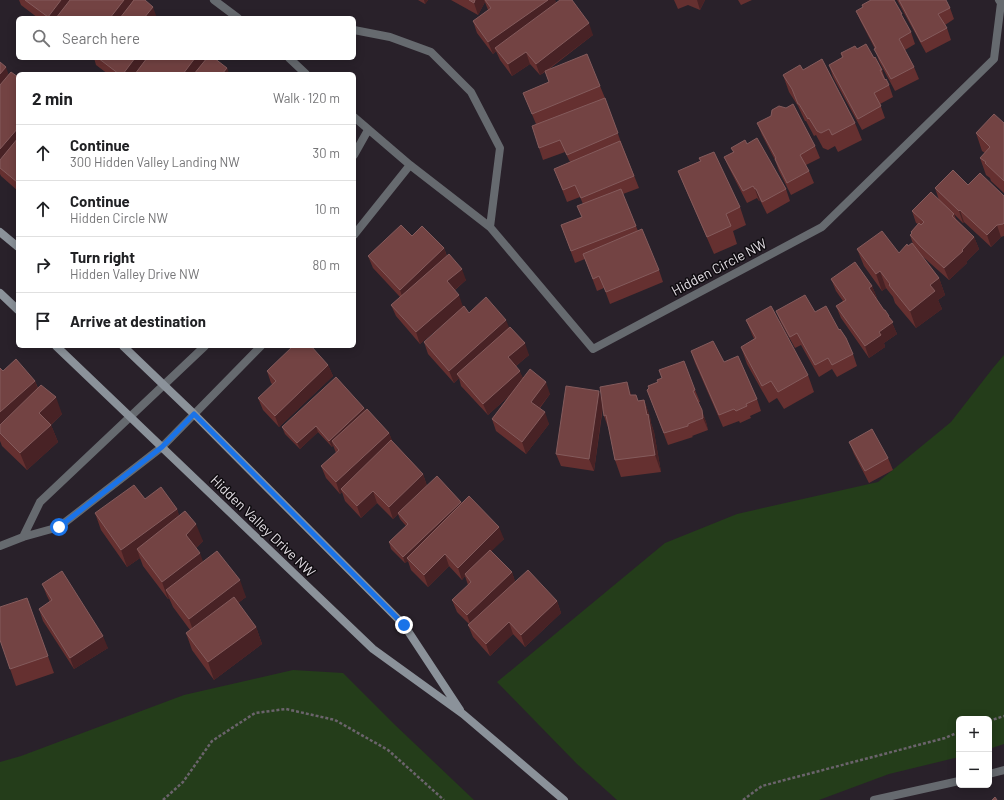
<!DOCTYPE html>
<meta charset="utf-8">
<style>
:root{--surface:#fff;--page:#f6f6f6;--text:#202124;--muted:#757577;--line:#e0e0e0}
body{margin:0;font-family:Barlow,sans-serif;background:var(--page);color:var(--text)}
.controls{position:absolute;right:12px;bottom:12px;display:grid;overflow:hidden;border-radius:6px;box-shadow:0 2px 10px #0003}
.controls button{width:36px;height:36px;display:grid;place-items:center;padding:0;border:0;border-bottom:1px solid var(--line);background:var(--surface);color:var(--text);font:20px sans-serif}
.stop{position:absolute;width:12px;height:12px;margin:-9px;border:3px solid #1a73e8;border-radius:50%;background:#fff}
.stop.end{background:#1a73e8;border-color:#fff;box-shadow:0 1px 4px #0008}
.list{margin:0;padding:0;list-style:none}
h2{display:flex;justify-content:space-between;align-items:center;height:52px;margin:0;padding:0 16px;font-size:17px}
h2 small{font-size:13px;font-weight:400;color:var(--muted)}
.list li{display:grid;grid-template-columns:26px 1fr auto;gap:12px;align-items:center;box-sizing:border-box;height:56px;padding:0 16px;border-top:1px solid var(--line)}
.list b{display:block;font-size:15px;white-space:nowrap}
.list p{margin:0;font-size:13px;white-space:nowrap;color:var(--muted)}
.list em{font-size:13px;font-style:normal;color:var(--muted)}
.icon{flex:none;width:22px;height:22px;fill:none;stroke:currentColor;stroke-width:2;stroke-linecap:round;stroke-linejoin:round}
.map{position:relative;flex:none;width:1004px;height:800px;overflow:hidden}
.search{position:absolute;background:var(--surface);box-shadow:0 2px 10px #0003;left:16px;top:16px;width:340px;height:44px;display:flex;align-items:center;gap:10px;box-sizing:border-box;padding:0 14px;border-radius:6px;color:var(--muted);font-size:15px}
.panel{position:absolute;background:var(--surface);box-shadow:0 2px 10px #0003;left:16px;top:72px;width:340px;height:276px;border-radius:6px}
.map>svg:first-child{display:block}
</style>
<div class="map">
<svg width="1004" height="800" viewBox="0 0 1004 800">
<rect width="100%" height="100%" fill="#29212a"/>
<!-- green -->
<path fill="#243d1a" d="M1004,355V744L989,749V719H959V757L889,774L819,800H617L577,764L497,682L665,543L737,514L878,482L951,422L993,368Z
M293,670L343,673L394,724L474,800H0V762L21,756L184,695Z"/>
<g fill="none" stroke-linecap="round" stroke-linejoin="round">
<!-- path -->
<path stroke="#6b646c" stroke-width="2.5" stroke-dasharray="3 2" stroke-linecap="butt" d="M989,721L1004,716
M163,800L183,782L212,741L255,713L286,709L335,720L388,750L444,800
M743,800L762,786L945,738L959,732"/>
<!-- street -->
<path stroke="#666a6f" stroke-width="8" d="M214,0L238,18
M354,30L390,37L431,52L471,92L500,148L490,227
M289,58L306,74
M354,117L410,165L490,227L593,349L822,227L994,59L1001,3L999,0
M354,155L368,130
M354,235L410,165
M23,537L40,502L205,346
M0,546L23,537L59,527L162,447L261,346
M989,774L1004,770
M874,800L959,781"/>
<!-- secondary -->
<path stroke="#8b929a" stroke-width="8" d="M0,232L18,247
M0,293L18,310
M56,346L373,649L463,714L564,800
M123,346L194,414L404,625L460,710"/>
</g>
<!-- wall -->
<path fill="#653030" d="M19,0H133L157,18H38L21,5Z
M418,0H428L425,4Z
M451,0H555L556,3L593,35L548,70L600,86L605,98L584,106L605,98L622,145L639,188L623,194L638,231L659,270L663,282L610,304L604,288L597,291L585,259L575,263L561,225L582,217L583,204L580,197L567,202L554,169L570,162L565,152L543,160L539,148L536,124L523,93L549,82L545,72L540,75L530,64L512,76L500,60L496,51L493,54L477,33L473,21L488,10L485,2L478,15Z
M674,0H705L700,10L688,5L678,9Z
M738,0H752L741,5Z
M897,0H946L950,8L954,19L945,25L947,28L951,40L926,53Z
M856,11L905,22L911,32L915,44L905,50L914,67L919,79L895,91L879,61L875,49L861,22Z
M857,49L874,58L882,70L885,79L889,85L893,97L880,104L885,118L862,130L833,77L829,65L842,58L841,53Z
M94,58H214L227,68L229,74H108L96,65Z
M0,62L9,75L18,77V191L1,176L0,174Z
M803,70L855,123L862,140L838,152L835,146L828,150L823,148L816,135L814,136L806,121H805L798,106L789,92L783,75Z
M771,116L815,146L820,158L806,165L809,171L814,183L791,195L779,171L775,160L762,135L757,123Z
M1004,123V193L991,181L990,178L986,175L980,158L985,153L982,151L976,133Z
M747,144L786,189L790,201L767,214L760,200L759,201L757,198L747,203L729,168L724,157L733,152L731,148Z
M699,158L740,207L746,225L733,231L737,244L714,254L685,188L678,171L700,161Z
M968,185L1004,196V236L1001,237L991,247L964,222L963,223L954,214L956,219L974,237L979,249L967,261V263L949,280L921,255L939,278L945,295L938,300L942,309L916,328L895,303L893,297L886,288L882,291L864,266L857,249L899,253L908,246L913,244L910,235L911,234V232L918,224L916,223L912,211L939,200L935,188Z
M412,236L444,248L447,256L466,280L455,290L463,307L420,344L396,316L391,305L400,297L373,268L368,256Z
M831,279L872,286L877,298H876L884,310L889,316L897,334L884,343L885,347L869,358L841,318L836,306L843,301L836,291Z
M776,311L815,312L839,330L853,354L857,366L837,377L832,369L819,377L801,345L795,348L781,323Z
M469,313L509,328L529,355L516,366L523,378L550,394L540,408L549,424L526,454L496,431L492,419L509,396L488,415L461,386L459,378L454,383L428,354L424,342Z
M746,320L808,375L814,392L784,409L777,398L769,403L747,364L741,347L754,339Z
M691,351L724,362L757,399L761,411L750,416L751,418L740,423L739,421L723,427L695,363Z
M328,365L333,376L279,427L263,410L258,398L273,385L271,383L267,371Z
M0,368L3,371L35,381L38,388L62,414L51,425L58,442L27,470L2,446L0,441Z
M647,390H695L700,402H698L706,422L708,430L692,436L693,437L668,445Z
M632,395L638,401L644,400L650,417L651,423L654,432L661,472L621,477L615,460L609,430L604,416L603,407L594,471L561,466L556,454L601,397Z
M364,408L365,410L389,433L392,441L423,474L427,486L461,502L462,503L504,539L491,551L512,572L515,582L557,601L561,613L525,647L513,634L490,656L473,637L468,625L469,624L457,612L452,600L468,585L465,576L462,580L449,566L428,587L411,570L408,561L405,563L391,549L389,542L406,526L400,519L398,514L393,519L377,503L361,518L345,501L342,492L340,494L326,478L321,466L336,453L333,445L332,447L318,432L300,449L285,434L282,427Z
M849,442L888,458L893,470L869,483L854,454Z
M145,499L177,509L179,516L203,541L196,548L203,562L246,597L238,603L256,627L262,644L214,680L192,650L186,633L190,630L173,607L169,598L168,599L143,566L140,558L127,567L101,530L95,513Z
M42,584L108,648L74,669L43,621L39,609L50,602L47,596Z
M27,598L54,673L16,686L0,640Z"/>
<!-- shaded-wall -->
<path fill="#482225" d="M61,0H74L61,18H48V17Z
M124,0H133L124,18H110Z
M424,0H428L425,4Z
M475,0H484L485,2L478,15L474,3Z
M548,0H555L558,8L495,48L496,51L493,54L488,42Z
M697,0H705L700,10Z
M153,7L157,18H144Z
M589,23L593,35L540,75L536,64Z
M526,52L530,64L512,76L508,64Z
M135,58H149L137,74H123Z
M195,58H209L197,74H183Z
M6,67L10,79L0,91V74Z
M227,68L229,74H222Z
M18,128V145L0,166V149Z
M755,189H756L760,200L759,201Z
M960,210L964,222L963,223L959,211Z
M997,225L1001,237L991,247L987,235Z
M974,237L979,249L967,261V263L949,280L944,268Z
M444,248L448,260L404,302L400,290Z
M462,269L466,280L451,293L447,281Z
M880,271L886,288L882,291L876,274Z
M939,278L945,295L938,300L942,309L916,328L910,311L930,285Z
M872,286L877,298L873,300L869,288Z
M459,295L463,307L420,344L416,332Z
M888,316H889L897,334L884,343L885,347L869,358L865,346L879,332Z
M506,320L511,332L457,374L459,378L454,383L449,371Z
M525,343L529,355L512,369L508,357Z
M328,365L333,376L279,427L275,416Z
M520,371L524,382L488,415L483,404Z
M35,381L41,398L0,433V412Z
M546,382L550,394L535,413L531,402Z
M627,382L633,400L630,395Z
M599,391L603,403L594,471L589,459Z
M56,397L62,414L45,430L39,413Z
M644,400L650,417L651,423L654,432L661,472L655,455Z
M364,408L367,414L332,441L333,445L332,447L329,441Z
M702,410L706,422L708,430L703,418Z
M545,412L549,424L526,454L522,442Z
M51,425L58,442L27,470L20,453Z
M316,426L318,432L300,449L297,443Z
M389,433L394,445L341,489L342,492L340,494L336,482Z
M423,474L427,486L393,519L389,507Z
M373,491L377,503L361,518L357,506Z
M461,502L464,508L407,558L408,561L405,563L403,557Z
M177,509L183,527L137,549L140,558L127,567L121,550Z
M196,524L203,541L192,552L186,535Z
M499,527L504,539L466,576L465,574V576L462,580L458,568Z
M200,553L206,570L166,590L169,598L168,599L162,582Z
M445,554L449,566L428,587L424,575Z
M512,572L516,584L471,626L467,615Z
M240,580L246,597L195,636L189,619Z
M557,601L561,613L525,647L521,635Z
M509,622L513,634L490,656L486,644Z
M256,627L262,644L214,680L208,662Z
M103,636L108,648L74,669L70,658Z"/>
<!-- building -->
<path fill="#734343" stroke="#845b5c" d="M25,0H61L48,17Z
M70,0H124L110,18H56Z
M134,0H145L153,7L144,18H120Z
M469,0H475L474,3Z
M485,0H548L488,42L473,21L491,8Z
M560,0H572L589,23L536,64L526,52L508,64L495,48Z
M871,0H894L902,14H901L911,32L899,39L914,67L891,79L874,49L876,48L856,11L863,7L862,5Z
M899,0H946L950,8L938,14L947,28L921,42Z
M866,44L874,58L875,57L882,70H880L885,80L886,79L889,85L874,93L881,106L858,119L829,65L843,57L841,53L855,46L857,49Z
M587,54L600,86L532,114L523,93L549,82L545,71Z
M98,58H135L123,74H119Z
M147,58H195L183,74H135Z
M207,58H214L227,68L222,74H194Z
M822,59L855,123L832,135L829,129L821,133L817,131L809,118L808,119L799,104H798L792,89L783,75L800,65L803,70Z
M0,62L6,67L0,74Z
M11,72L18,77V128L0,149V85Z
M605,98L618,133L567,155L560,140L539,148L532,126Z
M793,104L815,146L800,155L809,171L787,183L775,159L776,158L757,123L771,116L772,110L779,106L786,108Z
M994,114L1004,123V181L985,163L986,162L980,158L990,147L976,133Z
M18,138V181L17,182L0,168V160Z
M757,138L786,189L762,202L756,189H755L753,186L743,191L724,157L734,152L731,148L745,140L747,144Z
M620,141L634,176L581,198L575,185L563,190L554,169Z
M714,152L740,207L726,214L731,226L707,237L678,171L701,161L699,158Z
M953,170L968,185L980,173L1004,196V223L1003,224L997,225L987,235L960,210L959,211L935,188Z
M621,189L636,226L571,251L561,225L582,217L577,206Z
M931,192L954,214L952,216L974,237L962,250L963,251L944,268L921,247L910,235L912,233L911,232L919,223L921,225L924,222L912,211Z
M401,225L412,236L422,226L444,248L400,290L368,256Z
M642,229L659,270L606,292L599,276L593,279L583,254Z
M882,231L899,253L907,244L908,246L912,243L939,278L930,285L935,291L910,311L889,285L890,284L880,271L876,274L857,249Z
M449,254L462,269L447,281L459,295L416,332L391,305Z
M855,262L872,286L869,288L884,310H885L889,316H888L893,322L879,332L881,335L865,346L836,306L846,300L831,279Z
M805,295L815,312L826,306L839,330L840,329L846,338L853,354L832,365L828,358L815,365L797,333L790,337L776,311Z
M486,297L506,320L449,371L424,342L464,306L469,313Z
M771,306L808,375L778,392L771,381L762,386L741,347L756,338L746,320Z
M510,327L525,343L508,357L520,371L483,404L457,374Z
M713,341L724,362L738,356L757,399L746,404L747,406L736,411L734,409L719,415L691,351Z
M293,346H311L328,365L275,416L258,398L276,381L267,371Z
M16,359L35,381L0,412V368L3,371Z
M684,361L695,390L693,391L702,410L703,418L688,424V426L664,433L647,390L649,388L648,386L658,382L657,380L662,378L659,370Z
M530,369L546,382L531,402L545,412L522,442L492,419Z
M336,377L364,408L329,441L316,426L297,443L282,427Z
M627,382L630,395H636L638,401L644,400L647,415L648,414L655,455L615,460L606,415L604,416L600,387Z
M41,385L56,397L39,413L51,425L20,453L0,433V425Z
M566,386L599,391L589,459L556,454Z
M367,409L389,433L336,482L321,466L339,450L332,441Z
M872,429L888,458L865,471L849,442Z
M391,440L423,474L389,507L373,491L357,506L341,489Z
M437,476L461,502L403,557L389,542L408,524L398,513Z
M134,485L145,499L161,487L177,509L121,550L95,513Z
M469,496L499,527L458,568L445,554L424,575L407,558Z
M185,511L196,524L186,535L200,553L162,582L137,549Z
M490,550L512,572L467,615L452,600L471,582L465,574Z
M217,551L240,580L189,619L166,590Z
M528,570L557,601L521,635L509,622L486,644L468,625Z
M62,571L103,636L70,658L39,609L52,600L42,584Z
M234,597L256,627L208,662L186,633Z
M27,598L48,656L10,669L0,640V607Z
M995,797L997,800H992Z"/>
<g fill="none" stroke-linecap="round" stroke-linejoin="round">
<!-- route -->
<path stroke="#1a73e8" stroke-width="5" d="M59,527L162,447L194,414L404,625"/>
</g>
<g text-anchor="middle" stroke-width="3" stroke-linejoin="round" paint-order="stroke">
<!-- street labels -->
<g font-size="14" fill="#e2dde3" stroke="#0f0c10">
<text transform="translate(719 267) rotate(-28)" y="5">Hidden Circle NW</text>
<text transform="translate(263 526) rotate(44)" y="5">Hidden Valley Drive NW</text>
</g>
</g>
</svg>
<div class="controls">
<button>+</button>
<button>−</button>
</div>
<div class="stop" style="left:59px;top:527px"></div>
<div class="stop end" style="left:404px;top:625px"></div>
<div class="search"><svg class="icon" aria-label="search" viewBox="0 0 24 24"><circle cx="10" cy="10" r="6"/><path d="M15 15l6 6"/></svg>Search here</div>
<section class="panel">
<h2>2 min<small>Walk · 120 m</small></h2>
<ul class="list">
<li><svg class="icon" aria-label="ahead" viewBox="0 0 24 24"><path d="M12 20V5M6 11l6-6 6 6"/></svg><div><b>Continue</b><p>300 Hidden Valley Landing NW</p></div><em>30 m</em></li>
<li><svg class="icon" aria-label="ahead" viewBox="0 0 24 24"><path d="M12 20V5M6 11l6-6 6 6"/></svg><div><b>Continue</b><p>Hidden Circle NW</p></div><em>10 m</em></li>
<li><svg class="icon" aria-label="right" viewBox="0 0 24 24"><path d="M7 20v-9h11M14 6l5 5-5 5"/></svg><div><b>Turn right</b><p>Hidden Valley Drive NW</p></div><em>80 m</em></li>
<li><svg class="icon" aria-label="arrive" viewBox="0 0 24 24"><path d="M6 21V4h12l-3 4 3 4H6"/></svg><div><b>Arrive at destination</b></div></li>
</ul>
</section>
</div>
